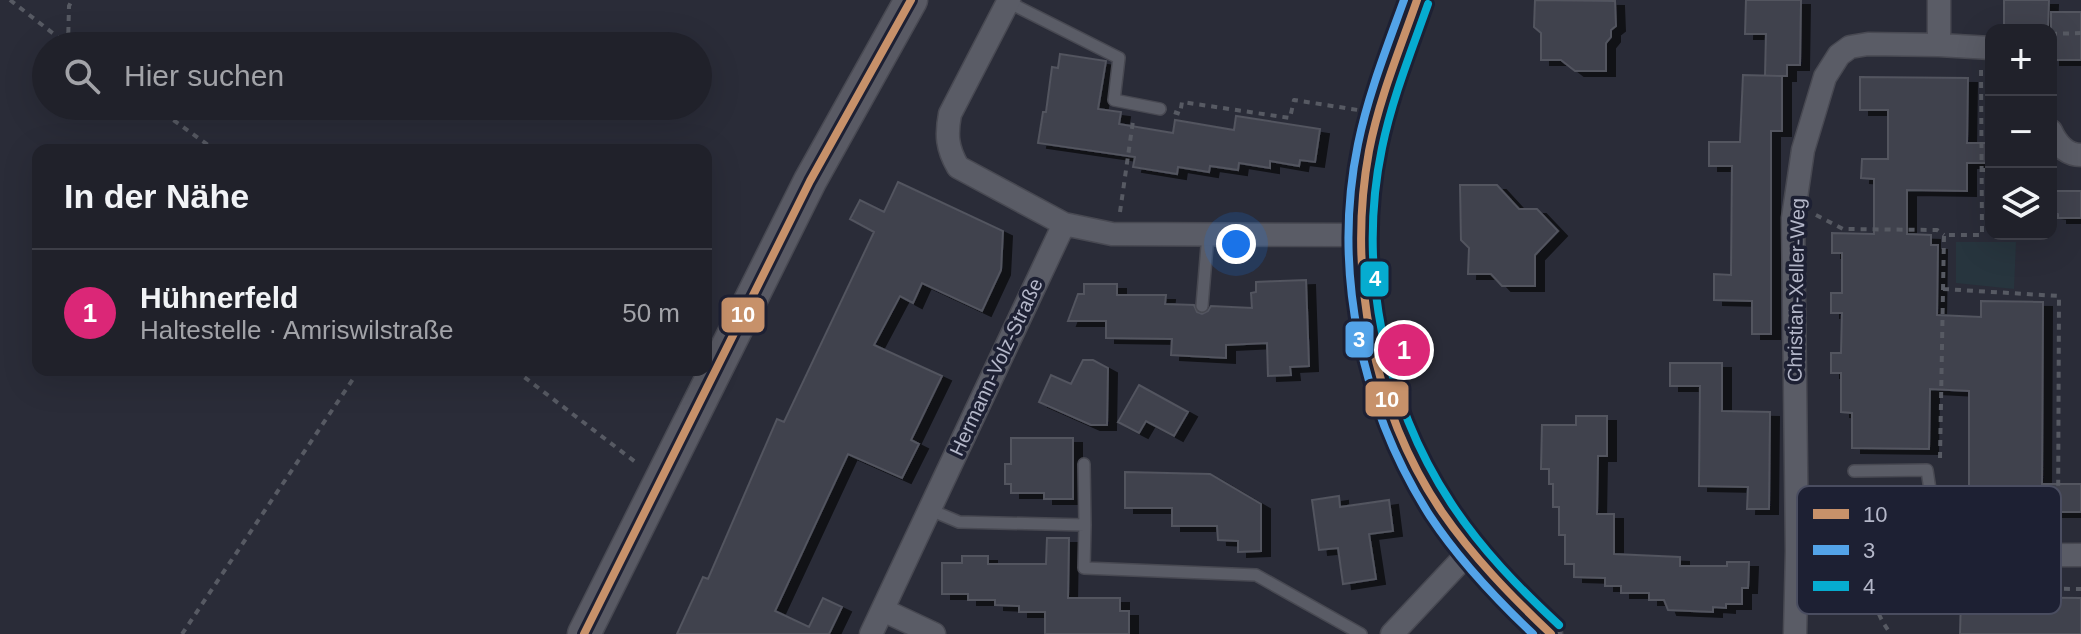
<!DOCTYPE html>
<html lang="de">
<meta charset="utf-8">
<style>
:root{--surface:#20212a;--page:#282932;--text:#f1f3f6;--muted:#a2a3a8;--line:#3d3e47;--accent:#db2777}
body{margin:0;font-family:Helvetica,sans-serif;background:var(--page);color:var(--text)}
.controls{position:absolute;right:24px;top:24px;display:grid;overflow:hidden;border-radius:16px;box-shadow:0 8px 32px #0002}
.controls button{width:72px;height:72px;display:grid;place-items:center;padding:0;border:0;border-bottom:2px solid var(--line);background:var(--surface);color:var(--text);font:40px sans-serif}
.you{position:absolute;left:1236px;top:244px;width:28px;height:28px;margin:-20px;border:6px solid #fff;border-radius:50%;background:#1a73e8;box-shadow:0 0 0 12px #1a73e833}
.badge{display:grid;place-items:center;width:52px;height:52px;border-radius:50%;background:var(--accent);color:#fff;font-size:26px;font-weight:700}
.pin{position:absolute;translate:-50% -50%;border:4px solid #fff;box-shadow:0 2px 8px #0006}
.list{margin:0;padding:0;list-style:none}
h2{display:flex;justify-content:space-between;align-items:center;height:104px;margin:0;padding:0 32px;font-size:34px}
h2 small{font-size:26px;font-weight:400;color:var(--muted)}
.list li{display:grid;grid-template-columns:52px 1fr auto;gap:24px;align-items:center;box-sizing:border-box;height:128px;padding:0 32px;border-top:2px solid var(--line)}
.list b{display:block;font-size:30px;white-space:nowrap}
.list p{margin:0;font-size:26px;white-space:nowrap;color:var(--muted)}
.list em{font-size:26px;font-style:normal;color:var(--muted)}
.icon{flex:none;width:44px;height:44px;fill:none;stroke:currentColor;stroke-width:2;stroke-linecap:round;stroke-linejoin:round}
.map{position:relative;flex:none;width:2081px;height:634px;overflow:hidden}
.search{position:absolute;background:var(--surface);box-shadow:0 8px 32px #0002;left:32px;top:32px;width:680px;height:88px;display:flex;align-items:center;gap:20px;box-sizing:border-box;padding:0 28px;border-radius:44px;color:var(--muted);font-size:30px}
.panel{position:absolute;background:var(--surface);box-shadow:0 8px 32px #0002;left:32px;top:144px;width:680px;height:232px;border-radius:16px}
.map>svg:first-child{display:block}
</style>
<div class="map">
<svg width="2081" height="634" viewBox="0 0 2081 634">
<defs>
<filter id="shadow"><feDropShadow dx="9" dy="5" stdDeviation="0" flood-color="#0009"/></filter>
</defs>
<rect width="100%" height="100%" fill="#2a2c38"/>
<!-- green -->
<path fill="#27353e" d="M1956,242H2016L2014,289L1956,283Z"/>
<!-- building -->
<path fill="#40424d" stroke="#52545f" stroke-width="2" filter="url(#shadow)" d="M1535,0L1615,1L1616,26L1611,30V37L1606,43V71H1575L1561,60H1541V33L1534,27Z
M1746,0H1801L1800,65H1787V76H1765L1766,34H1745Z
M2004,0H2049L2048,28L2004,27Z
M2051,12H2081V60H2051Z
M1060,54L1106,61L1098,109L1121,112L1119,124L1173,133L1175,120L1234,130L1236,116L1320,129L1315,162L1300,160L1299,166L1270,161V168L1239,163L1238,170L1210,166L1209,172L1178,167L1177,174L1133,167L1135,157L1038,143L1043,112H1046L1052,67L1058,68Z
M1743,75L1782,76V131H1771V334H1752V301L1714,300V274L1731,275L1732,166H1709V142H1740Z
M1860,77L1968,78L1967,143H1991V163H1967V191L1907,190V234L1931,235V245H1938L1937,315L1981,317V301L2043,302L2042,484H2081V512H1947V489H1969V391L1930,389L1929,449L1852,448V413L1841,412V373H1831V353H1841L1842,313H1831V293H1842V253H1832V233L1874,234V179L1861,178L1862,159H1888V110H1860Z
M898,182L1003,231L1001,270L982,311L922,283L913,303L900,296L874,345L942,376L911,440L919,444L902,478L848,454L775,611L809,627L823,598L842,607L829,634H677L703,577L708,579L777,419L784,422L874,232L850,219L860,200L884,212Z
M1460,185H1497L1519,209H1537L1558,231L1535,255V286H1502L1491,274H1468L1469,248L1461,240Z
M2051,191H2081V218H2058V214L2051,213Z
M1306,280L1309,366L1290,367L1291,375L1268,376L1267,343L1226,345V358L1171,355L1172,339L1106,338V321H1068L1078,294H1084V284H1117V295H1166L1165,304L1194,305L1197,312L1202,314L1208,311L1211,306L1252,308L1251,293L1256,292V282Z
M1083,360H1093L1108,368L1107,425H1091L1039,402L1051,375L1071,384Z
M1670,363H1722V411L1770,412L1769,509H1747L1748,487L1699,486L1700,386H1670Z
M1139,385L1188,412L1174,436L1146,421L1139,433L1118,422Z
M1576,416H1607V456H1598L1597,514H1614V554L1680,557V566H1727V562H1749L1748,588H1742V604H1726V608L1713,607V612L1668,610L1664,600H1649V593H1621V586H1605V578L1574,577V564H1565V535H1559V507H1553V484H1549V469H1541L1542,425H1576Z
M1011,438H1073V499H1044V493H1011V484H1005V464H1011Z
M1125,472L1210,474L1261,504V551L1238,552V541L1218,540L1217,526H1172V508H1125Z
M1339,496L1340,507L1389,500L1393,531L1369,534L1376,579L1343,584L1338,548L1319,550L1312,500Z
M1047,538H1069L1068,598H1120V611H1129V634H1045V612H1019V606L995,605V600H968V594H942V563H962V556H988V564H1046Z
M1961,597L2081,598V634H1960Z"/>
<g fill="none" stroke-linecap="round" stroke-linejoin="round">
<!-- service casing -->
<g stroke="#484952" stroke-width="14">
<path id="service" d="M1008,2L1119,58L1114,100L1160,109
M1202,306L1208,234
M1084,464L1085,525
M1854,471L1927,470L1932,503L1933,555
M928,509L959,522L1085,525L1084,568L1256,575L1361,634"/>
</g>
<!-- minor casing -->
<g stroke="#484952" stroke-width="25">
<path id="minor" d="M1417,0C1398,55 1374,111 1366,169C1347,304 1384,445 1471,551C1495,581 1523,608 1551,634
M1939,45L1991,48
M2051,131C2057,144 2066,155 2081,155
M1064,224L1112,234L1362,235
M1797,551L1871,556L2081,555
M883,610L934,634
M871,634L1064,224L958,167C947,148 946,135 950,114L1009,0
M1392,634L1470,551
M1795,634L1797,551L1793,218L1803,150L1825,77L1839,55L1850,47L1868,44L1939,45V0"/>
</g>
<!-- secondary casing -->
<g stroke="#484952" stroke-width="35">
<path id="secondary" d="M584,634L810,181L911,0"/>
</g>
<!-- path -->
<path stroke="#575a63" stroke-width="4" stroke-dasharray="6 6" stroke-linecap="butt" d="M10,0L68,45
M2051,34L2081,33
M68,45L69,6L72,0
M154,106L215,150
M1174,112L1180,114L1182,102L1290,118L1294,100L1358,110
M1981,170H1991
M1120,212L1133,121
M1816,215L1843,229L1937,230L1944,235
M1943,289L2059,296L2058,534
M515,370L638,464
M1940,458L1944,235H1982L1981,68
M1872,579C1872,601 1878,617 1891,634
M1959,580L1968,588L2081,589
M182,634L359,370"/>
<!-- service -->
<use href="#service" stroke="#5a5c66" stroke-width="11"/>
<!-- minor -->
<use href="#minor" stroke="#5a5c66" stroke-width="22"/>
<!-- secondary -->
<use href="#secondary" stroke="#595a64" stroke-width="32"/>
<!-- bus-1 casing -->
<g stroke="#1d2033" stroke-width="14">
<path id="bus-1" d="M1417,0C1400,49 1379,99 1369,151C1347,272 1372,409 1442,512C1473,557 1511,596 1551,634
M584,634L810,181L911,0"/>
</g>
<!-- bus-2 casing -->
<g stroke="#1d2033" stroke-width="14">
<path id="bus-2" d="M1404,0C1387,47 1368,95 1358,144C1332,270 1361,408 1430,516C1459,560 1495,598 1533,634"/>
</g>
<!-- bus-3 casing -->
<g stroke="#1d2033" stroke-width="14">
<path id="bus-3" d="M1428,4C1411,52 1392,99 1382,148C1357,268 1384,401 1451,503C1481,549 1519,588 1559,625"/>
</g>
<!-- bus-1 -->
<use href="#bus-1" stroke="#c7916a" stroke-width="8"/>
<!-- bus-2 -->
<use href="#bus-2" stroke="#53a3e8" stroke-width="8"/>
<!-- bus-3 -->
<use href="#bus-3" stroke="#06acd0" stroke-width="8"/>
</g>
<g text-anchor="middle" stroke-width="7" stroke-linejoin="round" paint-order="stroke">
<!-- street labels -->
<g font-size="20" fill="#b4b7c9" stroke="#1d2033">
<text transform="translate(1796 290) rotate(-89)" y="7">Christian-Xeller-Weg</text>
<text transform="translate(996 367) rotate(-65)" y="7">Hermann-Volz-Straße</text>
</g>
</g>
<!-- legend -->
<rect x="1797" y="486" width="264" height="128" rx="12" fill="#1d2033" stroke="#4a4d60" stroke-width="2"/>
<rect x="1813" y="509" width="36" height="10" fill="#c7916a"/>
<rect x="1813" y="545" width="36" height="10" fill="#53a3e8"/>
<rect x="1813" y="581" width="36" height="10" fill="#06acd0"/>
<g font-size="22" fill="#b4b7c9">
<text x="1863" y="522">10</text>
<text x="1863" y="558">3</text>
<text x="1863" y="594">4</text>
</g>
<g stroke="#1d2033" stroke-width="3">
<rect x="1359" y="260" width="31" height="38" rx="8" fill="#06acd0"/>
<rect x="720" y="296" width="46" height="38" rx="8" fill="#c7916a"/>
<rect x="1344" y="320" width="31" height="39" rx="8" fill="#53a3e8"/>
<rect x="1364" y="380" width="46" height="38" rx="8" fill="#c7916a"/>
</g>
<g font-size="22" text-anchor="middle" font-weight="bold" fill="#fff">
<text x="1375" y="286">4</text>
<text x="743" y="322">10</text>
<text x="1359" y="347">3</text>
<text x="1387" y="407">10</text>
</g>
</svg>
<div class="controls">
<button>+</button>
<button>−</button>
<button><svg class="icon" aria-label="layers" viewBox="0 0 24 24"><path d="M12 4l9 5-9 5-9-5zM3 14l9 5 9-5"/></svg></button>
</div>
<div class="you"></div>
<div class="pin badge" style="left:1404px;top:350px">1</div>
<div class="search"><svg class="icon" aria-label="search" viewBox="0 0 24 24"><circle cx="10" cy="10" r="6"/><path d="M15 15l6 6"/></svg>Hier suchen</div>
<section class="panel">
<h2>In der Nähe<small></small></h2>
<ul class="list">
<li><span class="badge">1</span><div><b>Hühnerfeld</b><p>Haltestelle · Amriswilstraße</p></div><em>50 m</em></li>
</ul>
</section>
</div>
